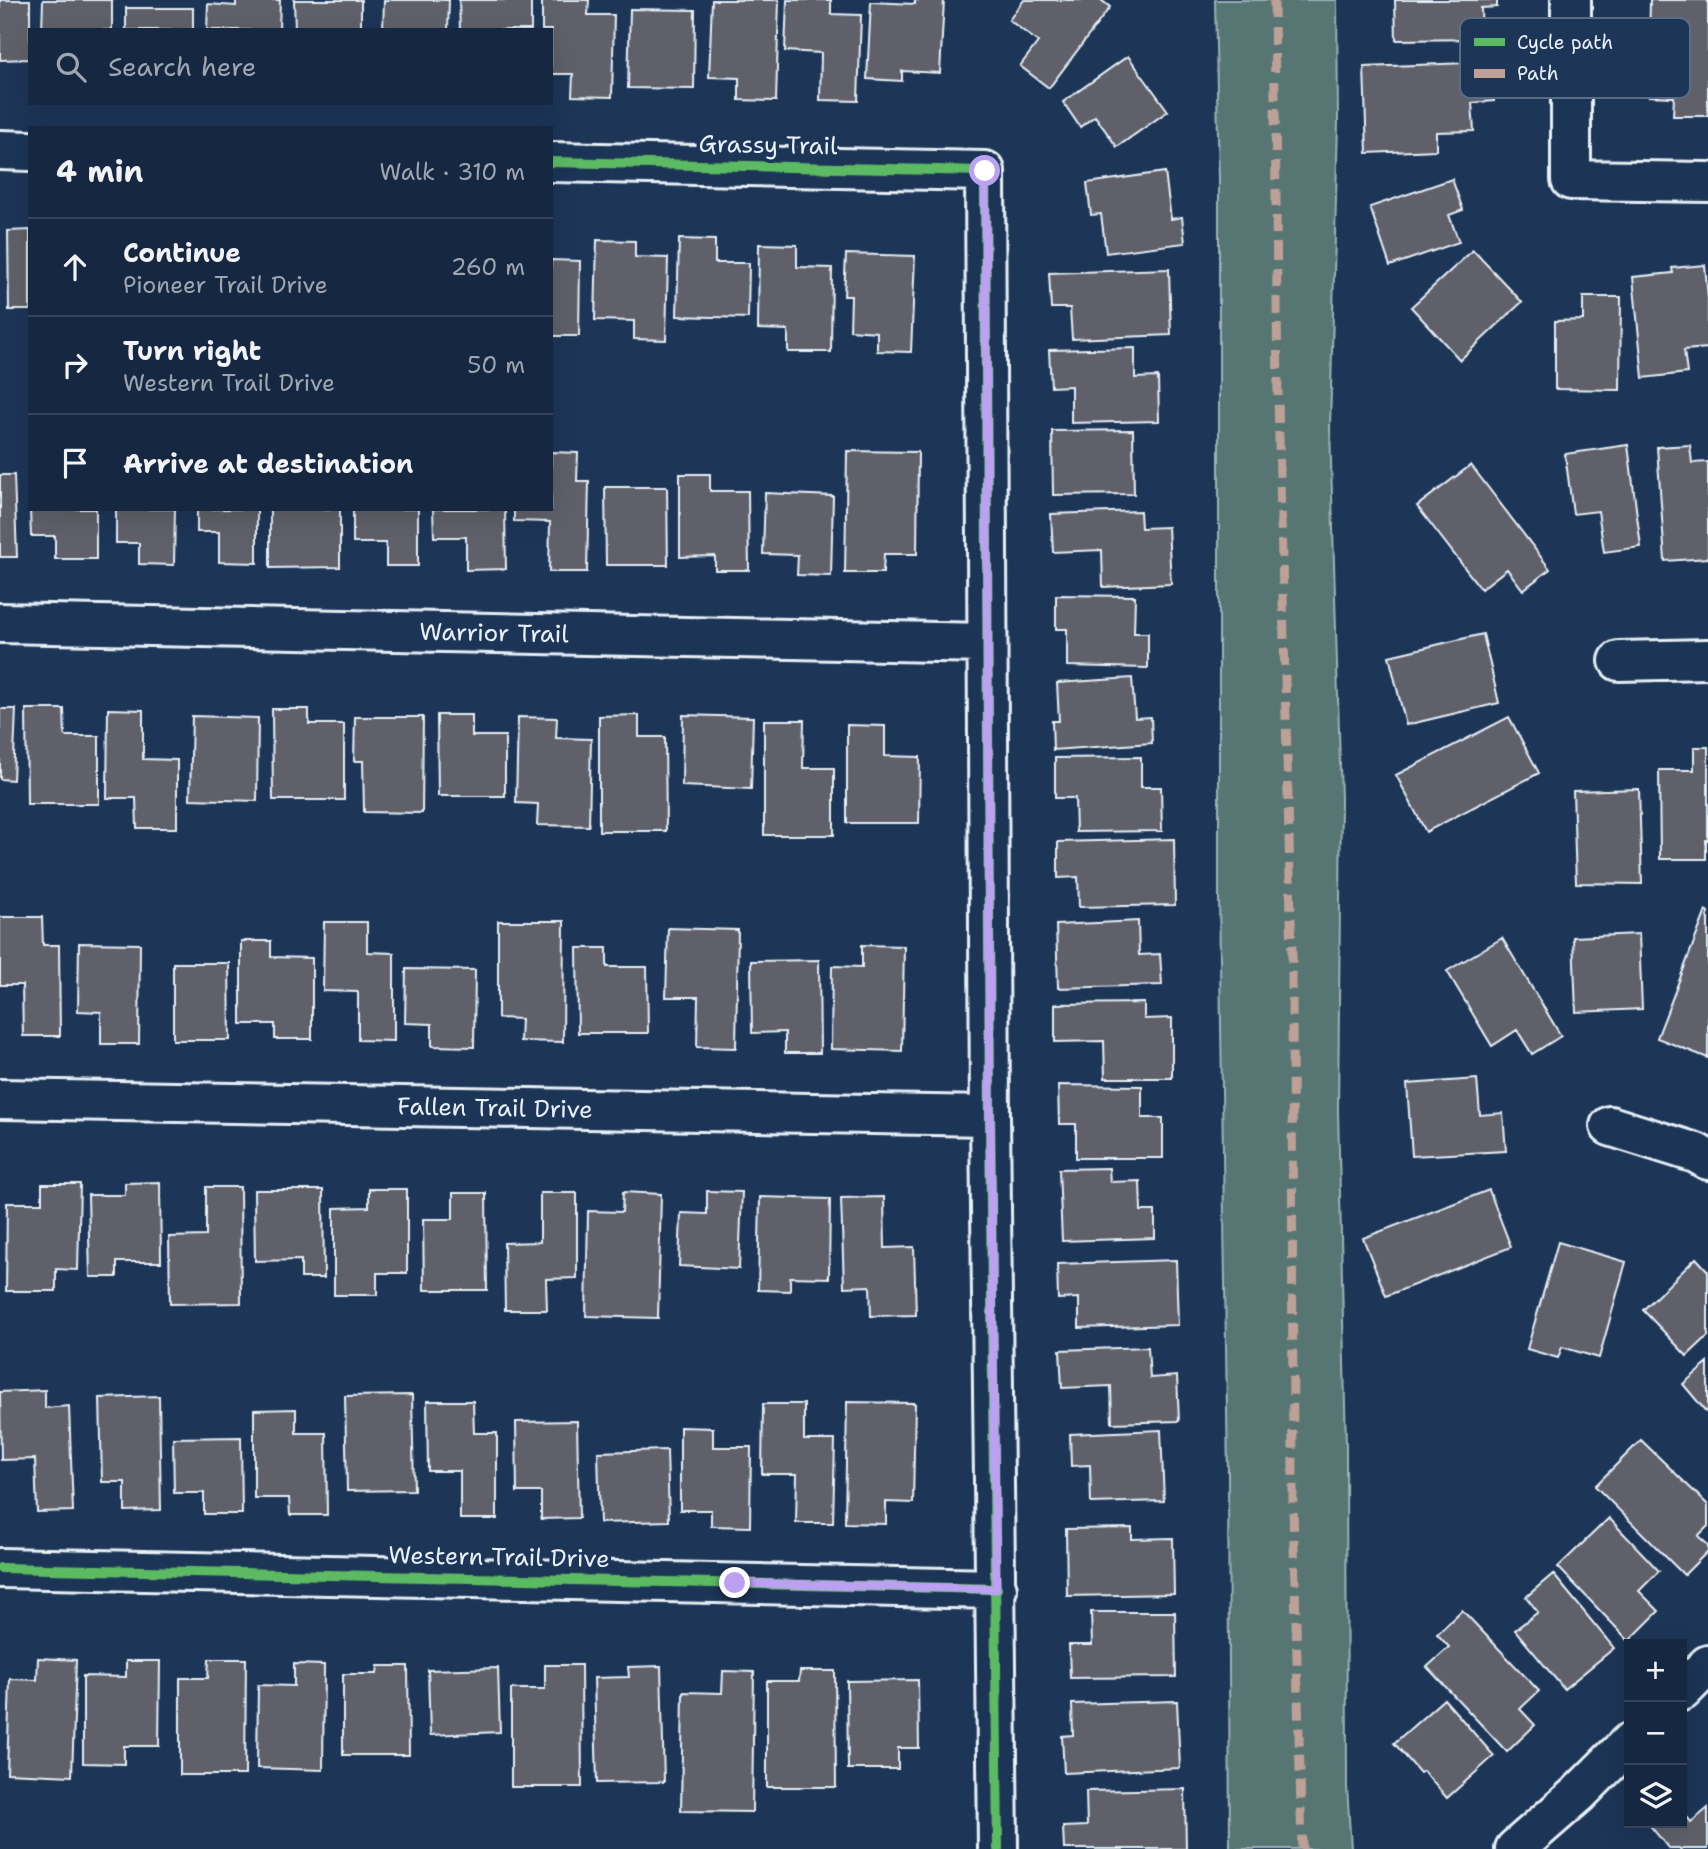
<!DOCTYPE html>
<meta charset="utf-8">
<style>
:root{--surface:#162841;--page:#1f3048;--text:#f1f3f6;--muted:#9ea6b1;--line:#35445a}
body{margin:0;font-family:"Shantell Sans",sans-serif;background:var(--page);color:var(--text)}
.controls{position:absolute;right:21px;bottom:21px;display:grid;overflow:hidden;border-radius:0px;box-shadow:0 7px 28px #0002}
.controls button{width:63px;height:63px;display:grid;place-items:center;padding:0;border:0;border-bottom:2px solid var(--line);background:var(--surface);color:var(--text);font:35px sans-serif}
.stop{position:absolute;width:21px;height:21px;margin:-16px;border:5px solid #bca0f2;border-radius:50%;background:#fff}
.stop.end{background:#bca0f2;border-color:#fff;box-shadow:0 2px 7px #0008}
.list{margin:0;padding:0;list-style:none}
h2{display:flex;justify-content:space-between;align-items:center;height:91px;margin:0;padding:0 28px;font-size:30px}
h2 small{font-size:23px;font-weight:400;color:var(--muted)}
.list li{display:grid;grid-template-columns:46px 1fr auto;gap:21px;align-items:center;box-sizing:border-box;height:98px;padding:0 28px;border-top:2px solid var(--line)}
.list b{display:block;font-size:26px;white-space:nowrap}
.list p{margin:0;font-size:23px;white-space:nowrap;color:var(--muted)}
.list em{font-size:23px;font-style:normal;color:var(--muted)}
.icon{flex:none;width:38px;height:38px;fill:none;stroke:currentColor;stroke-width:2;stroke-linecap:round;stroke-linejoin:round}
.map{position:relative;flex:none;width:1708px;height:1849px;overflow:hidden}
.search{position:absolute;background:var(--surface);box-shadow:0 7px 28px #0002;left:28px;top:28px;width:525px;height:77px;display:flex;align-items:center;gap:18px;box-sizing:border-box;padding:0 24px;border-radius:0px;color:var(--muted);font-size:26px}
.panel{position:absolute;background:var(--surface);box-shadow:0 7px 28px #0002;left:28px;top:126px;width:525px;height:385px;border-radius:0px}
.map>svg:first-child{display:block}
</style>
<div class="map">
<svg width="1708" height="1849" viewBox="0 0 1708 1849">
<rect width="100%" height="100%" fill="#1d3557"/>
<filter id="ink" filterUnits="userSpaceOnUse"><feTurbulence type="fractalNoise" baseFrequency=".0143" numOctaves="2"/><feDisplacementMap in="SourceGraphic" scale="14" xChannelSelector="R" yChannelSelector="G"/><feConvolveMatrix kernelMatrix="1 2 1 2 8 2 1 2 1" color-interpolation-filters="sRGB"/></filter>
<g filter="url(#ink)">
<!-- green -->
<path fill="#567473" stroke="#9fb2b6" stroke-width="2" d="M1215,0H1337L1338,122L1330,427L1341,799L1338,1110L1346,1446L1347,1786L1351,1849H1230L1228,1476L1219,897V180Z"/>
<!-- building -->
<path fill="#61616a" stroke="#e8f1f8" stroke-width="2" d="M0,0H30V59L0,60Z
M43,0H112V30H42Z
M236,0H280L279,30H207L208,4L236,6Z
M294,0H361V30H295Z
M384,0H449L448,30H383Z
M459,0H531V30H460Z
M542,0H589L588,15H614L612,97L572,96L573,74H551V30H542Z
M712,0H779L776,101L739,100V78L709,77Z
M787,0H831V14L861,15L858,101L820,100L821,53L785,51Z
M915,0H944L940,73L902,71V81L867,79L871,2L915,4Z
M1024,0H1101L1110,7L1049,88L1020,66L1038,42L1009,20Z
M1395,0H1497V7L1481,8L1482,39L1396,40Z
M1650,0H1708V116H1673L1674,97L1648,96Z
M126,8H193V30H126Z
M630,9L695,10L694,89L628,88Z
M1128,56L1168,111L1117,147L1095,116L1080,127L1063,102Z
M1493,62L1494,101L1472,103L1474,131L1436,132V150L1367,153L1364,67Z
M1165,172L1171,219L1182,217L1185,243L1106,253L1101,214L1091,215L1087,183Z
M1452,179L1463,210L1449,215L1459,242L1390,266L1370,207Z
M30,230V310H9L8,231Z
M679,239L715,240V263H749L748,318L677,316Z
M597,240L635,241V257L668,258L666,340L634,339V321L595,320Z
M759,244L797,245V267L832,268L831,352H788V330L758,329Z
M1473,250L1522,302L1460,360L1411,307Z
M846,254L915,256L911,352L877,351V332L850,330L851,296H844Z
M551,260L580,261L579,336H551Z
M1705,265L1708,299V348L1684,350L1687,373L1643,378L1633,277L1673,273L1672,268Z
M1169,269L1171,335L1072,339L1070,308H1051L1049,273Z
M1583,297H1621L1620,390L1555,389V321L1583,320Z
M1135,348V378L1158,377L1159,421L1071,423V386L1051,387L1049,350Z
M1133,430L1134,494L1053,495L1052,431Z
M1628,445L1641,547L1604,552L1598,511L1573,514L1565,454Z
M1690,445L1692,463L1708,462V558L1665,561L1657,447Z
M847,451L918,452L917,554H884L883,573H845Z
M551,452L578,453L577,481H589L587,572H549L550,522L514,521V509H551Z
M1471,465L1550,569L1523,590L1507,569L1481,589L1417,506Z
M680,474H710V491H748L749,570H715V556L680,557Z
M0,475H14L17,557H0Z
M605,487H667L668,565H606Z
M765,493L833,496L831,576L797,575L798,555L763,554Z
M30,509H96V559H55V536H31Z
M116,509H175L174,565L139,564V543H116Z
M197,509H257V563L219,562V532H197Z
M270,509H340V567L270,568Z
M353,509H418V566H386V543H353Z
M433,509H505L506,569L466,570V537H434Z
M1140,511L1141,528L1168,527L1171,584L1103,587L1102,550L1053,552L1051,514Z
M1056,595L1135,596L1134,633H1148V668L1067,666V629H1056Z
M1483,634L1499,703L1406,725L1389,656Z
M1132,678L1135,718L1151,717L1152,743L1053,750L1052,721H1059L1057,683Z
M0,709H16L13,780L0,779Z
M26,709H64L65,736H99V804H27Z
M108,709L143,710V759L177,760V828H137L136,798H107Z
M272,709H309V724H344V800H273Z
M437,715H472V736H505V796H438Z
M639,715V737H665L666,831H599V716Z
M683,715L753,717L751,789L682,786Z
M192,716L258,718L257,801L190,799Z
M355,717H423L422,813L364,812L363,761H354Z
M518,717L557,718L556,738L591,739L589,826L537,825L538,804L516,803Z
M1509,717L1539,773L1426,832L1396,775Z
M764,720H804L803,768H834V835H764Z
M847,725L885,726V756L920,757L919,823H847Z
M1694,747H1708V840H1706V859H1660L1659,770H1694Z
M1141,757V787H1161L1162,831L1076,832L1075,798H1055V758Z
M1639,789L1642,884L1576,883L1573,791Z
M1174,839L1175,905L1079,907L1078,877L1058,878V842Z
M1706,911L1708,912V1058L1657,1038Z
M0,917H42L43,945H59L60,1036H23L22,985H0Z
M498,921H564L563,1042L520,1041L521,1019L498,1018Z
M1138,921L1139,955L1160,954L1162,985L1058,988L1056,925Z
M324,922H367V952L394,953V1041L358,1040V992L323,991Z
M668,928L738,930L736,1048L697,1047L698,997H666Z
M1639,934L1642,1009L1576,1012L1573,937Z
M1502,938L1561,1036L1532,1054L1517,1030L1492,1046L1447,971Z
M241,941H271V957L312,958V1039H275V1024H241Z
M79,943L140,944L139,1044H101V1012L78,1011Z
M862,945L904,946L902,1051L831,1049L832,966L862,967Z
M577,948H607V967H647L648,1033H578Z
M819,960L820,1053H785V1032L752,1033L751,961Z
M173,963H229L230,1040H173Z
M406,969L475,970L474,1047L432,1046V1024L405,1023Z
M1144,1003V1019L1172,1018V1078H1105L1104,1041L1055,1042V1004Z
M1477,1079L1480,1115L1503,1113L1506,1151L1412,1156L1407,1084Z
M1058,1085L1142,1086V1118H1163V1158H1076V1124H1059Z
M1109,1168L1110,1182L1140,1181L1141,1211H1155V1238L1062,1241L1059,1169Z
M160,1182L161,1262H117V1277H90L88,1195H125V1183Z
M42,1184H80L78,1270L56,1269V1291H6L7,1203H42Z
M206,1187H240L241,1303L170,1304L169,1237L206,1236Z
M369,1189H407V1273H377V1295H334V1208L369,1207Z
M254,1190H323L324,1278H301V1260L255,1261Z
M1489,1190L1511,1247L1386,1296L1363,1238Z
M707,1191L742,1192L739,1269L679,1266L681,1213L707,1214Z
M623,1192L661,1194L658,1318L586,1316L588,1211L622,1212Z
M453,1193H486L487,1290H424L423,1219H453Z
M540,1193H577V1278L546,1279L547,1310H505L504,1243L540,1242Z
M760,1197L830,1199L829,1278L790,1277V1291L758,1290Z
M884,1197L885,1248L914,1247L916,1315L871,1316L870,1286L844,1287L841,1198Z
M1558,1242L1626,1262L1599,1358L1562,1347L1558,1358L1527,1349Z
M1696,1258L1708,1271V1336L1687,1356L1643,1310Z
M1176,1260L1178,1325L1079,1328V1298L1058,1299L1057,1264Z
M1148,1347L1150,1378L1177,1376L1179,1421L1112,1423L1111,1386L1062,1388L1060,1350Z
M1708,1363V1414L1683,1384Z
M45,1390V1408L69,1406L73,1511L37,1512L35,1459L1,1460L0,1392Z
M412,1395L414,1490L347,1491L345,1396Z
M159,1396L161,1510L125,1511V1482H102L100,1398Z
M427,1401H473L474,1433H497V1519H460V1471H428Z
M847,1402L915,1403L913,1503L886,1502V1524L845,1523Z
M763,1404H804V1440H835L833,1523H796L797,1474H762Z
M296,1409V1433H326L327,1515H290L289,1498H254V1410Z
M577,1421L579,1518L541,1519V1492H517L516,1422Z
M680,1427L713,1428V1447H751L750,1527L711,1526V1510H680Z
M1161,1430L1164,1501L1091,1503L1090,1465L1071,1466L1070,1434Z
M241,1437L242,1514H204V1493H174L173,1438Z
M1641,1440L1708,1505V1526L1698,1536L1708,1545V1551L1684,1575L1595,1486Z
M667,1450L669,1521L600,1523L598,1452Z
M1609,1518L1659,1571L1639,1591L1659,1611L1629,1641L1558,1567Z
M1132,1528V1539L1173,1538L1174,1594L1067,1596L1066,1529Z
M1553,1574L1614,1648L1564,1689L1515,1630L1538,1612L1526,1597Z
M1462,1610L1539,1691L1520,1709L1535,1725L1507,1752L1427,1667L1449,1647L1437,1634Z
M1091,1612H1175L1176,1677L1070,1678L1069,1645H1092Z
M38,1658L76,1660L72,1776L7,1773L10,1679L37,1680Z
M209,1659H246L245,1775H180V1678H208Z
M126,1661H160L159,1746H124V1764L83,1763V1676L126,1677Z
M294,1664L324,1665L323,1770L257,1768L258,1685L294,1686Z
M545,1665H581L582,1787H511V1689H545Z
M378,1666H408L409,1755H343V1674H377Z
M661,1666L664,1782L597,1783L594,1678L629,1677L628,1667Z
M498,1668L500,1732L430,1735L428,1670Z
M723,1671L754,1672L752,1812L681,1811L683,1692L722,1693Z
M800,1671H835L836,1787H767V1681H799Z
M918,1680L919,1748H898V1769H848L847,1681Z
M1444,1699L1494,1756L1447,1798L1423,1771L1420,1773L1394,1743Z
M1177,1701L1180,1768L1064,1773L1062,1736L1073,1735L1072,1704Z
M1185,1789L1186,1849H1064L1063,1827L1087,1826L1086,1791Z
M1708,1808V1849H1669L1648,1823H1682V1810L1691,1822Z"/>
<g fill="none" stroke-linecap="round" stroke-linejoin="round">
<!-- minor casing -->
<g stroke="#e8f1f8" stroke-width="44">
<path id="minor" d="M1571,0V180L1708,182
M0,150L30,151
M551,162L985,171L990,1116L998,1849
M0,623L987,643
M1619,661L1708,659
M0,1099L990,1116
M1610,1126L1696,1153L1708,1160
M0,1568L997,1589
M1682,1691L1708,1665
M1515,1849L1578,1794L1629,1743"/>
</g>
<!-- minor -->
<use href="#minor" stroke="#1d3557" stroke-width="38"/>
<!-- quiet -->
<path stroke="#bda197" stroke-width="9" stroke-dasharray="18 9" stroke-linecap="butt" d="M1274,0L1278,399L1292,957L1293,1508L1302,1849"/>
<!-- cycleway casing -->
<g stroke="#1d3557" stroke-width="15">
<path id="cycleway" d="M551,162L985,171L990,1116L998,1849
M0,1568L997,1589"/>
</g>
<!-- cycleway -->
<use href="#cycleway" stroke="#5cba63" stroke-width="10"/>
</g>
</g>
<g fill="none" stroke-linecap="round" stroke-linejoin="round" filter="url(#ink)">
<!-- route -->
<path stroke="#bca0f2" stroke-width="9" d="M735,1583L996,1589L990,1116L985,171"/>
</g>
<g text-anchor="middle" stroke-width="7" stroke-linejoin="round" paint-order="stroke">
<!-- street labels -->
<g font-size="24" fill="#e8f1f8" stroke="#1d3557">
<text transform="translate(768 145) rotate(1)" y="8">Grassy Trail</text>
<text transform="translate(494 633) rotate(1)" y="8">Warrior Trail</text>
<text transform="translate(495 1108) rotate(1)" y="8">Fallen Trail Drive</text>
<text transform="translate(499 1557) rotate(1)" y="8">Western Trail Drive</text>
</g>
</g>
<!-- legend -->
<rect x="1460" y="18" width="230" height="80" rx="10" fill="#1d3557" stroke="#5a6d87" stroke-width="2"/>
<rect x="1474" y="38" width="31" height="8" fill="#5cba63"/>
<rect x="1474" y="69" width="31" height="9" fill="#bda197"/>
<g font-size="19" fill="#e8f1f8">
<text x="1517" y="49">Cycle path</text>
<text x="1517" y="80">Path</text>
</g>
</svg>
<div class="controls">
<button>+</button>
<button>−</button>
<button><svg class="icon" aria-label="layers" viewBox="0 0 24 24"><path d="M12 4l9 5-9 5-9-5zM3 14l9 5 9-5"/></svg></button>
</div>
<div class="stop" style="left:985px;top:171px"></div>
<div class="stop end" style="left:735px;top:1583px"></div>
<div class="search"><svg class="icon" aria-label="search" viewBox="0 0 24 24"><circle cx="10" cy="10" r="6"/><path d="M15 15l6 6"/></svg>Search here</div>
<section class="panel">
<h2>4 min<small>Walk · 310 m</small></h2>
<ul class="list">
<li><svg class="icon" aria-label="ahead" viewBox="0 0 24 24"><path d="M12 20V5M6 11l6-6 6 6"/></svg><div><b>Continue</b><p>Pioneer Trail Drive</p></div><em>260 m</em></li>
<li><svg class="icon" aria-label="right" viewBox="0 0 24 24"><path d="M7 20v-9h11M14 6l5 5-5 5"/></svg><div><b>Turn right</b><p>Western Trail Drive</p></div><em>50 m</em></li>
<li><svg class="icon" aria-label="arrive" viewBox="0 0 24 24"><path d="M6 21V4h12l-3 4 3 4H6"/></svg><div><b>Arrive at destination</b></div></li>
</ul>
</section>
</div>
